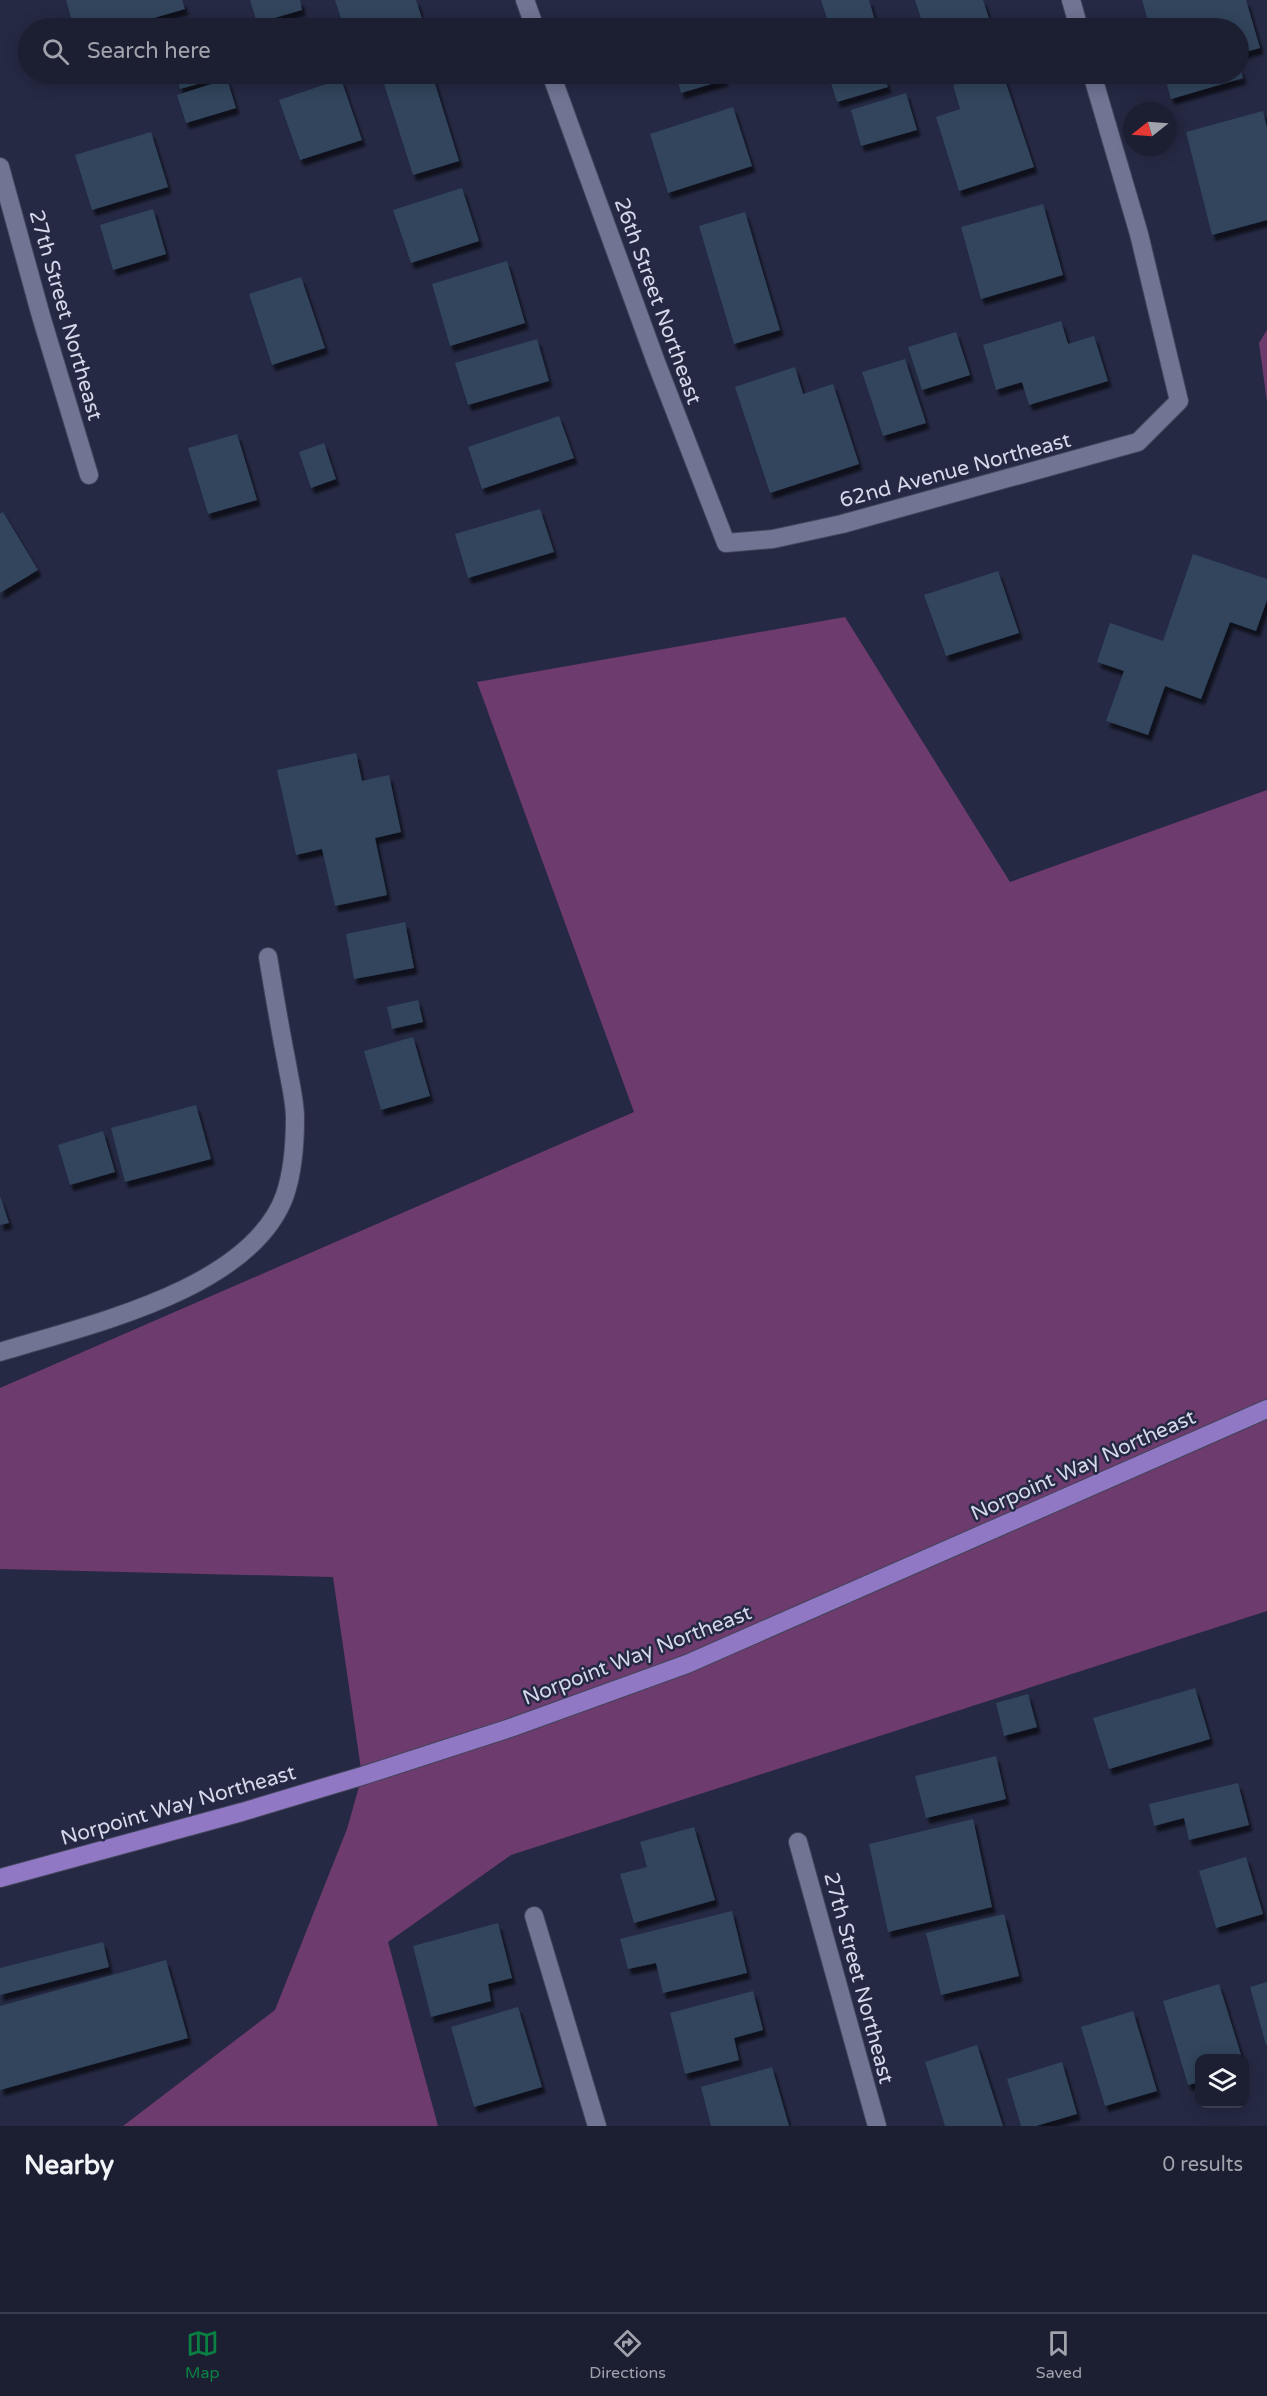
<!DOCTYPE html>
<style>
:root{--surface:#1c1f32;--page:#292c3e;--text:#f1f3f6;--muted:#a0a2ac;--line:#3a3d4d;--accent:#0b8043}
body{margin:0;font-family:"Varela Round",sans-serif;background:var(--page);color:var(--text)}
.controls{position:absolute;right:18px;bottom:18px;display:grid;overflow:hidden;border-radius:12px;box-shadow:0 3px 15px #0003}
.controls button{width:54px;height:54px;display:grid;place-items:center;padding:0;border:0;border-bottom:2px solid var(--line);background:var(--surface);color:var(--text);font:30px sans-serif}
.compass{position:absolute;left:1123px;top:102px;width:54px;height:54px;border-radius:50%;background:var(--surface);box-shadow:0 3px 15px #0003;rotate:253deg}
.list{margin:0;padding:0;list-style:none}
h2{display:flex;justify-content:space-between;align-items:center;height:78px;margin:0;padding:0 24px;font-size:26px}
h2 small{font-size:20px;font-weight:400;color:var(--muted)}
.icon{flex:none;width:33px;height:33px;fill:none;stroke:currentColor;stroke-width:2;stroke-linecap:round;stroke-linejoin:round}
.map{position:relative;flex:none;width:1267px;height:2126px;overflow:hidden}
.search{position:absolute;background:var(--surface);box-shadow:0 3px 15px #0003;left:18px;right:18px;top:18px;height:66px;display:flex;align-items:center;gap:15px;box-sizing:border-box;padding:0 21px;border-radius:33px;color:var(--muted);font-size:22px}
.sheet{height:186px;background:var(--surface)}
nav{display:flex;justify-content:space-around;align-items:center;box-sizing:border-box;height:84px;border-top:2px solid var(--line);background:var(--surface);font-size:16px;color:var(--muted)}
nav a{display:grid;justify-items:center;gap:3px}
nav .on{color:var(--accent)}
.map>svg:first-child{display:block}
</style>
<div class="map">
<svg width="1267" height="2126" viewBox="0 0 1267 2126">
<defs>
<filter id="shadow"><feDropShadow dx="3.5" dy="6" stdDeviation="1.5" flood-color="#0009"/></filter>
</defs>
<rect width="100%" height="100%" fill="#252943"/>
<!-- forest -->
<path fill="#6e3b6e" d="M1267,330V402L1259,343Z
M845,617L1010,882L1267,790V1611L511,1855L388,1942L438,2126H123L275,2010L347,1829L362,1776L333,1577L0,1569V1388L634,1112L477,682Z"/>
<!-- building -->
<path fill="#30455c" filter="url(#shadow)" d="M66,0H182L185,9L119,28H74Z
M250,0H300L302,10L257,23Z
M335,0H416L425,28H344Z
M821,0H869L876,24L862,28H830Z
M915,0H983L992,28H924Z
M1142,0H1246L1260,48L1238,54V28H1150Z
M1239,66L1243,78L1171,99L1164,74H1238Z
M176,74H229L230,75L180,89Z
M418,74H432L459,161L413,175L384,84Z
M676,74H723L725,80L681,93Z
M828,74H883L888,87L837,102Z
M988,74H1003L1034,167L959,191L936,117L960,109L953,85Z
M227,79L236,108L186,123L177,95Z
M341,79L362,140L300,160L279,100Z
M906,93L917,130L861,146L851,110Z
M733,107L752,166L668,193L650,134Z
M1263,111L1267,128V220L1212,235L1186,132Z
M151,132L168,187L92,210L75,155Z
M462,188L479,241L411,263L393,210Z
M1043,204L1063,275L981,299L961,227Z
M153,209L166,254L113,270L100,225Z
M745,212L780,330L734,344L699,226Z
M507,261L525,323L450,346L432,284Z
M301,277L325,348L272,365L249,294Z
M1061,321L1068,344L1094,336L1108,381L1029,405L1022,382L996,390L983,345Z
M956,332L970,375L922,390L908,347Z
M537,339L549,381L468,405L455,363Z
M905,359L926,423L883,436L862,372Z
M795,367L803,394L833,384L859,464L770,493L735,387Z
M559,416L574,458L482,489L468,447Z
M237,434L257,500L208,514L188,448Z
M324,443L336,479L311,488L299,452Z
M540,509L554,552L468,578L455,534Z
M3,512L38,570L0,593V514Z
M1193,554L1267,579V600L1256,631L1230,622L1201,699L1165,686L1148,735L1106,721L1124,671L1097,662L1110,623L1163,641Z
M998,571L1019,633L946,656L924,595Z
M356,753L362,781L389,775L401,832L375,838L387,895L335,906L322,849L296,855L277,770Z
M405,922L414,968L354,979L346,934Z
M418,1000L423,1022L392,1029L387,1007Z
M413,1037L430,1096L381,1110L364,1051Z
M196,1105L211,1159L125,1182L111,1128Z
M103,1131L115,1172L70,1185L58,1145Z
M0,1196L9,1223L0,1225Z
M1195,1688L1210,1739L1109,1769L1093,1718Z
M1028,1694L1037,1727L1004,1736L996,1703Z
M996,1756L1006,1799L926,1818L915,1776Z
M1238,1783L1249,1825L1189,1840L1184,1818L1154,1826L1149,1804Z
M973,1819L992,1907L888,1932L869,1844Z
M694,1827L715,1900L634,1923L620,1874L647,1867L640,1842Z
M1246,1857L1263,1914L1216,1928L1199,1871Z
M732,1911L747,1973L663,1993L656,1963L628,1969L620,1939Z
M1004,1914L1019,1976L941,1995L926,1933Z
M498,1923L512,1978L488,1984L491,2001L431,2017L413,1946Z
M103,1942L109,1967L0,1995V1968Z
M166,1960L188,2038L0,2090V2006Z
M1267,1982V2045H1266L1250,1987Z
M1219,1984L1242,2058H1200V2082L1188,2085L1163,2001Z
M753,1991L763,2030L734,2038L739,2060L685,2074L670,2013Z
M518,2007L542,2087L474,2107L451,2027Z
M1133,2011L1157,2091L1105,2106L1081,2027Z
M977,2045L1003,2126H945L925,2062Z
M1062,2062L1077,2114L1036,2126H1021L1007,2079Z
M772,2067L789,2126H711L701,2087Z"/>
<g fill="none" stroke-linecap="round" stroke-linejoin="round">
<!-- minor casing -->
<g stroke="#42455b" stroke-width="20">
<path id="minor" d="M525,0L535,28
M1071,0L1079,28
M551,74L656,362L726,543L773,539L842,524L1138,442L1179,401L1139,234L1092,74
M0,167L41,316L89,475
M0,1352C87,1325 251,1290 285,1195C293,1171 295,1143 295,1118C295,1101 290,1082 287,1064C280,1029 274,993 268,957
M798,1842L877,2126
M534,1916L597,2126"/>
</g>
<!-- major casing -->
<g stroke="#42455b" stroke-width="20">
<path id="major" d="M0,1878L242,1812L362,1776L510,1728L687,1664L1267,1409"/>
</g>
<!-- minor -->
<use href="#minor" stroke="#707594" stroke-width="18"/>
<!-- major -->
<use href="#major" stroke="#9178c4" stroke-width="18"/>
</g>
<g text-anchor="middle" stroke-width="5" stroke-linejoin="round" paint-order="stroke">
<!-- street labels -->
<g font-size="21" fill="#d5d8ea" stroke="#252943">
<text transform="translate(658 301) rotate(70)" y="7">26th Street Northeast</text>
<text transform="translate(66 315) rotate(74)" y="7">27th Street Northeast</text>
<text transform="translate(955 470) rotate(-15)" y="7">62nd Avenue Northeast</text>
<text transform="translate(1083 1465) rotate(-24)" y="7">Norpoint Way Northeast</text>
<text transform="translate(637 1655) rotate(-21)" y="7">Norpoint Way Northeast</text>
<text transform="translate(178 1805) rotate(-16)" y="7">Norpoint Way Northeast</text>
<text transform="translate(859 1978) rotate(75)" y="7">27th Street Northeast</text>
</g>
</g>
</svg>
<div class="controls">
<button><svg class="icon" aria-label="layers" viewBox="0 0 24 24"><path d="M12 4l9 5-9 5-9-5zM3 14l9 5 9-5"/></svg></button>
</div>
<svg class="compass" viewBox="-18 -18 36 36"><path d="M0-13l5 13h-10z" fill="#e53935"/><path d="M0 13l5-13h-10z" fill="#a0a2ac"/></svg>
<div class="search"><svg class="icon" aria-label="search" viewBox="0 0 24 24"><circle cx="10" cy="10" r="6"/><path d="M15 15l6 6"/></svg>Search here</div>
</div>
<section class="sheet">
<h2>Nearby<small>0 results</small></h2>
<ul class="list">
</ul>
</section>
<nav>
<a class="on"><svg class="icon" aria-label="map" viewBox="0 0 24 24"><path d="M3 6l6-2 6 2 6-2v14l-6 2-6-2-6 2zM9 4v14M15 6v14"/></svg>Map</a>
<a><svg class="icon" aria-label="directions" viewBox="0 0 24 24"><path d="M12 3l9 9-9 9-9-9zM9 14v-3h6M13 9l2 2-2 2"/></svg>Directions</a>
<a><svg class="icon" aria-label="saved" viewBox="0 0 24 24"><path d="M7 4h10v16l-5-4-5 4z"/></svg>Saved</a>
</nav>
